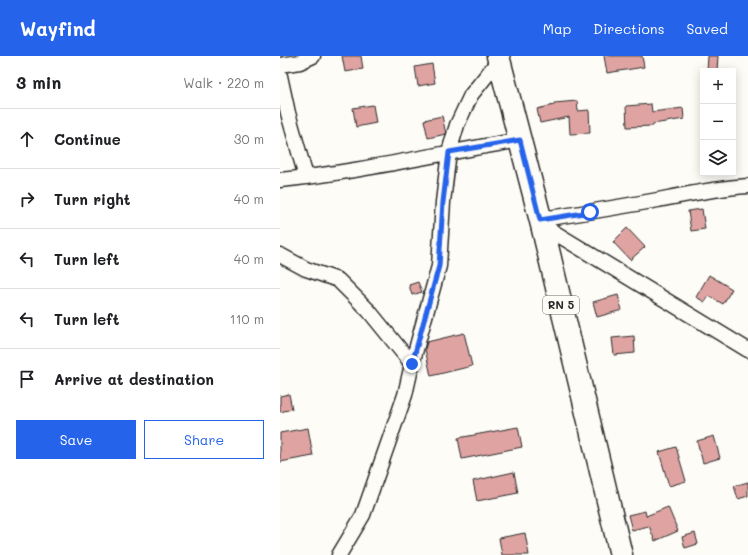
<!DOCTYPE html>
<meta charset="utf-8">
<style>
:root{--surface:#fff;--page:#f6f6f6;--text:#202124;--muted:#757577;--line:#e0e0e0;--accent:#2563eb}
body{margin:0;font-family:Mali,sans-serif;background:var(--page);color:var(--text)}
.controls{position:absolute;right:12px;top:12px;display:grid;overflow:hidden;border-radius:0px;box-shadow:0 2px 10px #0003}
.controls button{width:36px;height:36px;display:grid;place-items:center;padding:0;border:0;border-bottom:1px solid var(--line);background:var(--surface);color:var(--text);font:20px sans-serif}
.stop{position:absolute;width:12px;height:12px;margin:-9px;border:3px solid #2563eb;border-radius:50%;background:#fff}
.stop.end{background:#2563eb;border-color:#fff;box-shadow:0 1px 4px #0008}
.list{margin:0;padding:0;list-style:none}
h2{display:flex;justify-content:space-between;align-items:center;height:52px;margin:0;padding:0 16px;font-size:17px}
h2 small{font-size:13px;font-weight:400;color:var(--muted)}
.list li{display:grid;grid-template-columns:26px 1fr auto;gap:12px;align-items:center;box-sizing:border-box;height:60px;padding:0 16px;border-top:1px solid var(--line)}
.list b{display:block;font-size:15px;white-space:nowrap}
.list em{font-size:13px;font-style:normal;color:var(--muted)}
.actions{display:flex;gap:8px;padding:12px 16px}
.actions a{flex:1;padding:9px 0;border:1px solid var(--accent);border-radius:0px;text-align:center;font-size:14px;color:var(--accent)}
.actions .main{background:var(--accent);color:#fff}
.icon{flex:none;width:22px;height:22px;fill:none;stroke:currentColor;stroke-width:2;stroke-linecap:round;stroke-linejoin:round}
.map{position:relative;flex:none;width:468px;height:499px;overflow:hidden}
header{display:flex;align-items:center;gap:24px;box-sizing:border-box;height:56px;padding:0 20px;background:var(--accent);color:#fff}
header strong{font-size:19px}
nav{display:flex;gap:22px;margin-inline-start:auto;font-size:14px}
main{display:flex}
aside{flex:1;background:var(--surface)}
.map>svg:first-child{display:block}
</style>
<header>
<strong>Wayfind</strong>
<nav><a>Map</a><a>Directions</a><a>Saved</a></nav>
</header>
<main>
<aside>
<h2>3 min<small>Walk · 220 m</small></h2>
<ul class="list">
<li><svg class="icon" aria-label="ahead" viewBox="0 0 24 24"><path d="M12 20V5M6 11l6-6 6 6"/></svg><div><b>Continue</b></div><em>30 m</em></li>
<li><svg class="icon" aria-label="right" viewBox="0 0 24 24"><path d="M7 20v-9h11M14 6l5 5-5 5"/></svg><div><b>Turn right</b></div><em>40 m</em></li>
<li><svg class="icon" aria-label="left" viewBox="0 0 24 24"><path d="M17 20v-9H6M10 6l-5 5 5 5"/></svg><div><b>Turn left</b></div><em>40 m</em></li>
<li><svg class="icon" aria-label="left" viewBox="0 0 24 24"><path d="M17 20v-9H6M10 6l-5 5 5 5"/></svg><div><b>Turn left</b></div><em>110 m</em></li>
<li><svg class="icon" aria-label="arrive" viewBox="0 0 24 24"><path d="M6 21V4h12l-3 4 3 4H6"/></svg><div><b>Arrive at destination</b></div></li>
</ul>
<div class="actions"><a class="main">Save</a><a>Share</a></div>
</aside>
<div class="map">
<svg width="468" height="499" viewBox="0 0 468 499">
<rect width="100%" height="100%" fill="#fdfcf7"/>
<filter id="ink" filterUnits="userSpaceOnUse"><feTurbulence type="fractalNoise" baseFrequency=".025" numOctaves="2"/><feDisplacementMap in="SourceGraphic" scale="8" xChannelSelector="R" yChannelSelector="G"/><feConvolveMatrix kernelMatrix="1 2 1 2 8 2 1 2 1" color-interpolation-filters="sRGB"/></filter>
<g filter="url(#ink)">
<!-- building -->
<path fill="#dfa4a2" stroke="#2b2b2b" d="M62,0H81L83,13L65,16Z
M324,0H362L364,11L327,17Z
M428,0H438L437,15H427Z
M152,8L155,27L138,30L135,11Z
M297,45L298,55L309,54L310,77L290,78L289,61L260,67L257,53L274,49V47Z
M371,48L372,56L403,52L404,63L373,68V70L347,71L346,50Z
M93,49L96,67L76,71L73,52Z
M162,60L166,78L148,82L144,64Z
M422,153L425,173L411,175L408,155Z
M347,172L365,191L350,204L333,186Z
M429,219L452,233L443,248L429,240L425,246L416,241Z
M138,226L142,236L132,239L129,229Z
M338,239L342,254L317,261L313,246Z
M184,277L192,310L151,320L145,293L147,286Z
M354,280L355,297L334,299L332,282Z
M9,338L12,353L0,356V340Z
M238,371L242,391L182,403L178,382Z
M28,372L33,400L0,406V377Z
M434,380L440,402L423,407L417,385Z
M396,391L406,425L389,430L379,396Z
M234,416L238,437L197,445L193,425Z
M468,426V440L458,443L454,430Z
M388,451L398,475L375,485L369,470L352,474L348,459L365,455L366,460Z
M245,477L249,499H222L219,482Z
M415,477L418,488L405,492L402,481Z"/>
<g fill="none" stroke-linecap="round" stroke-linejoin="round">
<!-- minor casing -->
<g stroke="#2b2b2b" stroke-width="17">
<path id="minor" d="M0,9L20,6L33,0
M0,20L8,57L26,121
M0,124C81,116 160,97 240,84
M260,163C300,158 339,151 378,144C408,138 437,132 468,130
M262,169L468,294
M0,199L26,213L58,224L89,255L132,308L125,339L83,459L59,499
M132,308L159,210L163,146L169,96L177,69L191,39L219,4"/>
</g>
<!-- primary casing -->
<g stroke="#2b2b2b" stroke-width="25">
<path id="primary" d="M218,0L262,169L341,499"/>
</g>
<!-- minor -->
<use href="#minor" stroke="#fdfcf7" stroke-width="14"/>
<!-- primary -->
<use href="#primary" stroke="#fdfcf7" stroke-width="22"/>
</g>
</g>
<g fill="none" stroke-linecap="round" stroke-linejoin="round" filter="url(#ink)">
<!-- route -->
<path stroke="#2563eb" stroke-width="5" d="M132,308L159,210L163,146L169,96L240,84L260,164L310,156"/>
</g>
<g text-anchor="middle" stroke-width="3" stroke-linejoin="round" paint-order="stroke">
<!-- shield labels -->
<rect fill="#fdfcf7" stroke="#6a6a68" stroke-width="1" x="263" y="240" width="36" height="18" rx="3"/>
<g font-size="11" font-weight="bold" fill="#2b2b2b">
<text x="281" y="253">RN 5</text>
</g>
</g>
</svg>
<div class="controls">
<button>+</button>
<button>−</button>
<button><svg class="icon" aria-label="layers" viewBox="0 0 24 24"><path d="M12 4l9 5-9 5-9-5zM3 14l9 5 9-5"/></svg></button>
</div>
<div class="stop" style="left:310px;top:156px"></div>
<div class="stop end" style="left:132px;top:308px"></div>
</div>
</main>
